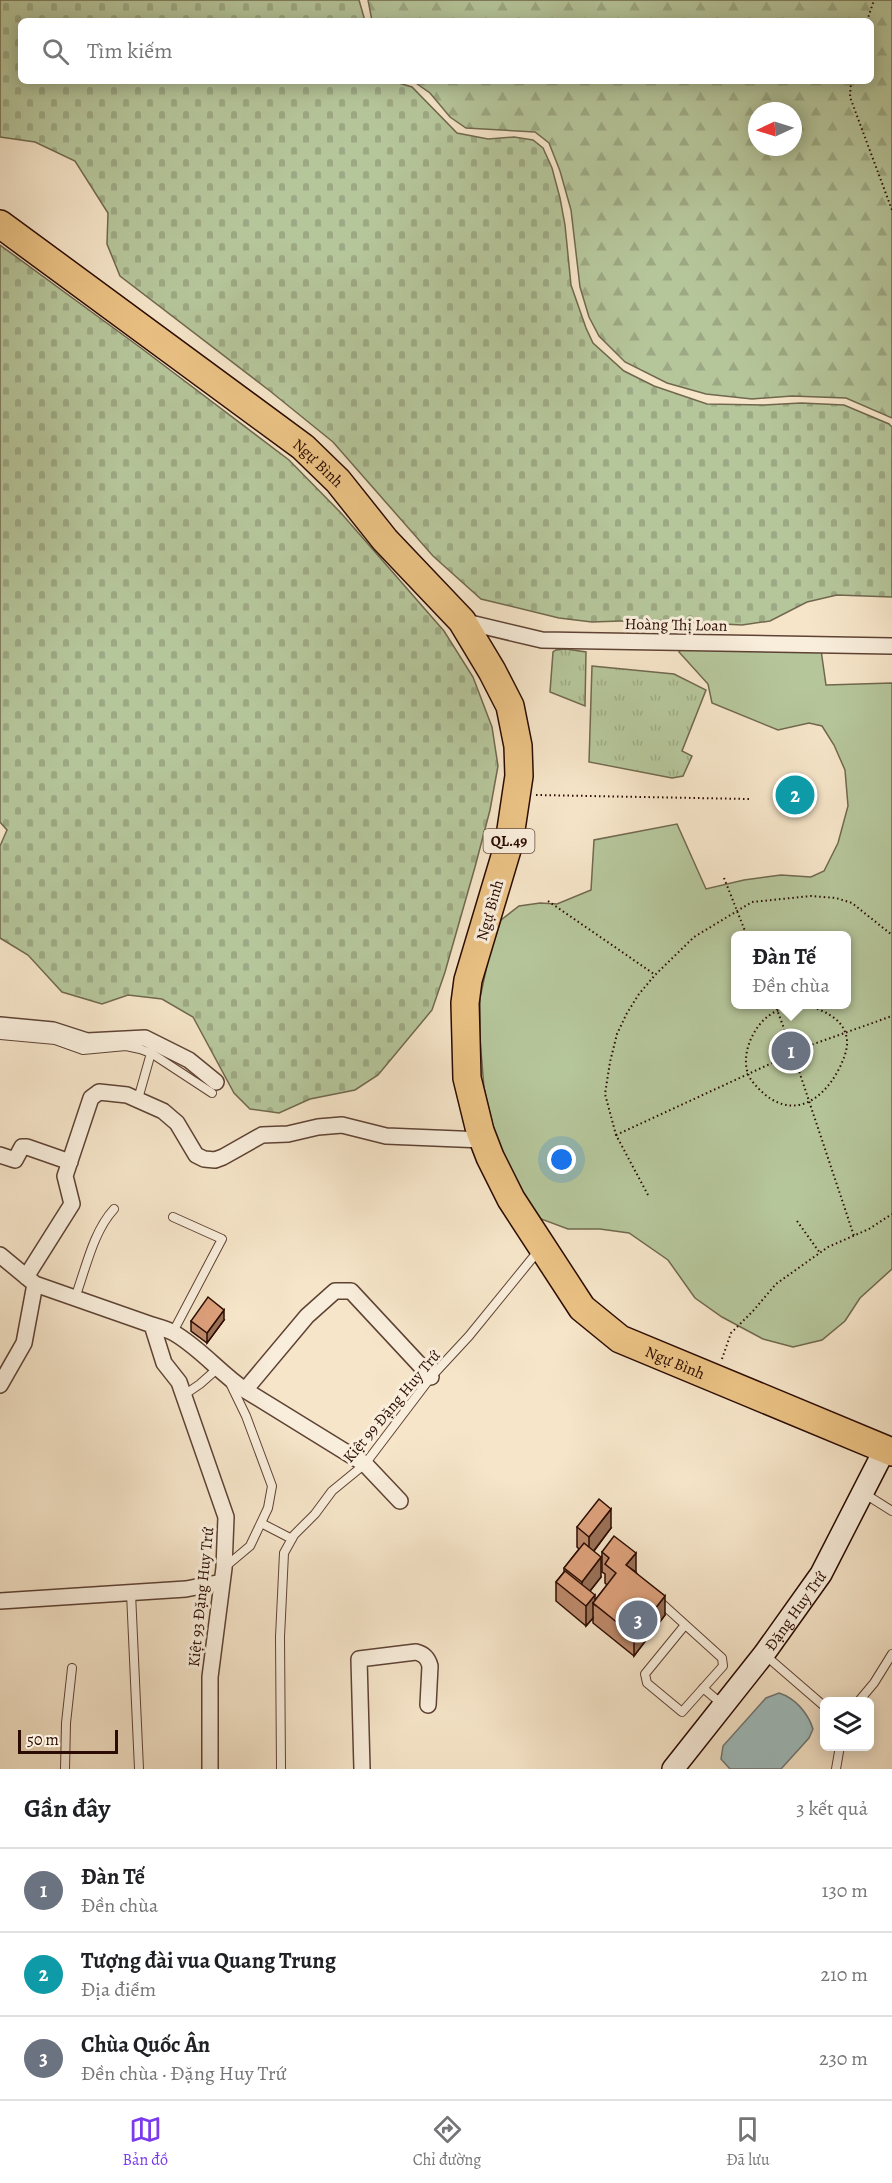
<!DOCTYPE html>
<html lang="vi">
<meta charset="utf-8">
<style>
:root{--surface:#fff;--page:#f6f6f6;--text:#202124;--muted:#757577;--line:#e0e0e0;--accent:#7c3aed}
body{margin:0;font-family:Alegreya,serif;background:var(--page);color:var(--text)}
.controls{position:absolute;right:18px;bottom:18px;display:grid;overflow:hidden;border-radius:9px;box-shadow:0 3px 15px #0003}
.controls button{width:54px;height:54px;display:grid;place-items:center;padding:0;border:0;border-bottom:2px solid var(--line);background:var(--surface);color:var(--text);font:30px sans-serif}
.compass{position:absolute;left:748px;top:102px;width:54px;height:54px;border-radius:50%;background:var(--surface);box-shadow:0 3px 15px #0003;rotate:266deg}
.scale{position:absolute;left:18px;bottom:15px;width:100px;box-sizing:border-box;padding-left:6px;border:3px solid #2b0b02;border-top:0;font-size:16px;line-height:21px;white-space:nowrap;color:#2b0b02;-webkit-text-stroke:4px #f9eedc;paint-order:stroke}
.you{position:absolute;left:562px;top:1160px;width:21px;height:21px;margin:-15px;border:4px solid #fff;border-radius:50%;background:#1a73e8;box-shadow:0 0 0 9px #1a73e833}
.badge{display:grid;place-items:center;width:39px;height:39px;border-radius:50%;background:var(--accent);color:#fff;font-size:20px;font-weight:700}
.pin{position:absolute;translate:-50% -50%;border:3px solid #fff;box-shadow:0 2px 6px #0006}
.popup{position:absolute;left:731px;top:931px;width:120px;height:78px;box-sizing:border-box;display:grid;place-content:center;border-radius:9px;background:var(--surface);filter:drop-shadow(0 2px 4px #0005);font-size:20px;white-space:nowrap;color:var(--muted)}
.popup b{font-size:22px;color:var(--text)}
.popup::after{content:'';position:absolute;left:50%;top:100%;margin-left:-12px;border:12px solid transparent;border-top-color:var(--surface)}
.list{margin:0;padding:0;list-style:none}
h2{display:flex;justify-content:space-between;align-items:center;height:78px;margin:0;padding:0 24px;font-size:26px}
h2 small{font-size:20px;font-weight:400;color:var(--muted)}
.list li{display:grid;grid-template-columns:39px 1fr auto;gap:18px;align-items:center;box-sizing:border-box;height:84px;padding:0 24px;border-top:2px solid var(--line)}
.list b{display:block;font-size:22px;white-space:nowrap}
.list p{margin:0;font-size:20px;white-space:nowrap;color:var(--muted)}
.list em{font-size:20px;font-style:normal;color:var(--muted)}
.icon{flex:none;width:33px;height:33px;fill:none;stroke:currentColor;stroke-width:2;stroke-linecap:round;stroke-linejoin:round}
.map{position:relative;flex:none;width:892px;height:1769px;overflow:hidden}
.search{position:absolute;background:var(--surface);box-shadow:0 3px 15px #0003;left:18px;right:18px;top:18px;height:66px;display:flex;align-items:center;gap:15px;box-sizing:border-box;padding:0 21px;border-radius:9px;color:var(--muted);font-size:22px}
.sheet{height:330px;background:var(--surface)}
nav{display:flex;justify-content:space-around;align-items:center;box-sizing:border-box;height:84px;border-top:2px solid var(--line);background:var(--surface);font-size:16px;color:var(--muted)}
nav a{display:grid;justify-items:center;gap:3px}
nav .on{color:var(--accent)}
.map>svg:first-child{display:block}
</style>
<div class="map">
<svg width="892" height="1769" viewBox="0 0 892 1769">
<defs>
<pattern id="grass-tufts" width="24" height="20" patternUnits="userSpaceOnUse" patternTransform="scale(1.5)"><rect width="24" height="20" fill="#b6c69b"/><path d="M3 7l-1-3M5 7V3M7 7l1-3M15 17l-1-3M17 17v-4M19 17l1-3" fill="none" stroke="#9da984"/></pattern>
<pattern id="forest-firs" width="22" height="20" patternUnits="userSpaceOnUse" patternTransform="scale(1.5)"><rect width="22" height="20" fill="#b6c69b"/><path d="M5 1l3.5 6h-7zM16 11l3.5 6h-7z" fill="#9da984"/></pattern>
<pattern id="cemetery-stones" width="16" height="16" patternUnits="userSpaceOnUse" patternTransform="scale(1.5)"><rect width="16" height="16" fill="#b6c69b"/><path d="M2 7V4a2 2 0 0 1 4 0v3zM10 15v-3a2 2 0 0 1 4 0v3z" fill="#9da984"/></pattern>
</defs>
<rect width="100%" height="100%" fill="#f6e5c9"/>
<filter id="stains"><feTurbulence type="fractalNoise" baseFrequency=".00333" numOctaves="4"/><feColorMatrix values="0 0 0 0 .2 0 0 0 0 .09 0 0 0 0 .02 0 0 0 .5 -.17"/></filter>
<radialGradient id="worn" r=".72"><stop offset=".6" stop-color="#630" stop-opacity="0"/><stop offset="1" stop-color="#630" stop-opacity=".3"/></radialGradient>
<!-- grass -->
<path fill="url(#grass-tufts)" stroke="#70684e" stroke-width="1.5" d="M566,649L586,652L585,706L550,692L553,652L556,650Z
M592,666L674,674L706,690L682,751L692,756L683,776L672,778L589,762Z"/>
<!-- forest -->
<path fill="url(#forest-firs)" stroke="#70684e" stroke-width="1.5" fill-rule="evenodd" d="M368,0H892V418L846,398L792,396L752,399L706,394L667,383L625,362L599,336L589,317L580,287L571,210L560,171L549,143L535,132L466,128L450,117L430,93L413,81H871V21H372ZM757,111H793V147H757Z"/>
<!-- cemetery -->
<path fill="url(#cemetery-stones)" stroke="#70684e" stroke-width="1.5" d="M0,0H359L365,21H21V81H392L412,87L457,133L488,139L514,137L533,140L543,148L552,168L560,198L565,225L571,285L586,328L593,343L624,371L654,386L707,404L764,405L801,403L844,405L889,424L892,427V597L837,595L807,602L770,621L742,625L650,620L592,622L559,618L481,599L433,556L333,442L270,391L120,276L107,244L108,213L75,161L35,142L0,137Z
M0,245L141,348L289,460L341,513L444,631L473,677L492,727L498,766L490,810L475,867L445,972L432,1010L378,1075L355,1090L310,1099L279,1113L250,1109L234,1093L193,1017L162,999L128,995L102,1004L62,992L28,955L0,938V846L7,830L0,822Z"/>
<!-- park -->
<path fill="#b6c69b" stroke="#70684e" stroke-width="1.5" fill-rule="evenodd" d="M683,647L821,650L826,685L892,683V1269L860,1298L845,1321L822,1340L793,1347L763,1339L722,1317L695,1298L668,1260L629,1233L600,1229H568L541,1219L525,1197L510,1170L494,1130L484,1088L480,1039V998L489,956L501,920L519,906L540,903L557,904L591,890L594,840L677,824L706,889L744,880L781,875L811,877L824,871L838,843L848,806L845,770L834,745L822,726L809,723L778,730L712,703L708,684L679,652ZM736,936H846V1004H736Z"/>
<!-- water -->
<path fill="#9fbdbe" stroke="#717673" stroke-width="1.5" d="M779,1693C795,1698 808,1713 813,1729L809,1738L781,1769H730L721,1759L723,1746L766,1698Z"/>
<g fill="none" stroke-linecap="round" stroke-linejoin="round">
<!-- lane casing -->
<g stroke="#5e4234" stroke-width="10">
<path id="lane" d="M0,1035L55,1040L83,1050L126,1046L140,1049L151,1053L138,1099
M151,1051V1053L212,1093
M75,1298C86,1268 93,1232 114,1209
M173,1332L222,1239L173,1217
M184,1395L200,1384L217,1369
M865,1494L892,1511
M261,1523L292,1539
M225,1567L250,1546L268,1508L272,1486L246,1416L231,1385
M131,1593L139,1769
M659,1601L722,1658L723,1666L682,1712L647,1683L645,1674L685,1625
M765,1655L824,1706
M703,1688L723,1705
M858,1702L874,1683L892,1654
M65,1769L66,1723L72,1668
M281,1769L280,1637L284,1553L294,1535L315,1514L332,1491L365,1464L431,1377L469,1336L539,1250
M836,1769L840,1746"/>
</g>
<!-- street casing -->
<g stroke="#5e4234" stroke-width="18">
<path id="street" d="M462,621L542,640L892,646
M0,1025L53,1030L87,1041L145,1038L189,1060L216,1082
M0,1155L15,1160L22,1147H27L70,1162
M0,1255L35,1284L152,1325L164,1363L179,1382L226,1517L224,1568L210,1677V1769
M26,1277L72,1204L65,1176L91,1098L99,1092L127,1095L163,1111L177,1123L196,1155L204,1159L215,1160L223,1157L262,1135L288,1134L318,1127L342,1125L386,1136L483,1140
M152,1325C159,1327 167,1329 174,1333C200,1348 220,1373 245,1390L365,1464L400,1501
M0,1385L24,1343L35,1284
M245,1390L307,1316L335,1291H351L431,1377
M0,1601L186,1589L222,1582
M362,1769L359,1659L416,1652C424,1654 428,1658 430,1666L428,1705"/>
</g>
<!-- secondary casing -->
<g stroke="#2b0b02" stroke-width="24">
<g id="secondary">
<path id="s1" d="M673,1769L764,1654L821,1574L885,1449"/>
</g>
</g>
<!-- highway casing -->
<g stroke="#2b0b02" stroke-width="30">
<g id="highway">
<path id="s2" d="M0,224L303,447L338,481L385,540L462,621L492,671L510,706L518,746L519,776L509,843L468,980L465,1003L467,1078L480,1131L490,1157L511,1199L582,1308L620,1339L892,1452"/>
</g>
</g>
<!-- path -->
<path stroke="#2b0b02" stroke-width="2" stroke-dasharray="1.5 3" stroke-linecap="butt" d="M867,21L874,0
M851,81L850,97L892,210
M536,795L749,799
M724,878L747,936
M548,901L654,974
M775,1004L793,1053L854,1236
M813,1007C825,1012 840,1018 845,1032C850,1044 845,1056 840,1067C819,1109 783,1121 752,1081C736,1060 754,1020 777,1011C787,1006 802,1008 813,1007Z
M616,1135L811,1045L892,1016
M648,1195L616,1135L605,1094L610,1062L617,1034L627,1013L639,994L655,975L694,937L752,902L811,896L836,898L852,903L892,935
M797,1221L820,1253
M722,1359L731,1333L753,1311L776,1284L828,1247L869,1229L892,1214"/>
<!-- lane -->
<use href="#lane" stroke="#f9eedc" stroke-width="8"/>
<!-- street -->
<use href="#street" stroke="#f9eedc" stroke-width="15"/>
<!-- secondary -->
<use href="#secondary" stroke="#f9eedc" stroke-width="21"/>
<!-- highway -->
<use href="#highway" stroke="#ebc284" stroke-width="27"/>
</g>
<!-- wall -->
<path fill="#be8a6b" stroke="#2b0b02" stroke-width="1.5" d="M224,1320L207,1343L191,1331V1321Z
M577,1527L611,1528L594,1551L601,1577L590,1591L595,1600L607,1585L605,1583V1574L602,1572V1552L636,1572L665,1615L634,1656L593,1623V1618L586,1626L556,1601V1582L564,1572V1568L579,1549L577,1547Z"/>
<!-- shaded-wall -->
<path fill="#9b7157" stroke="#2b0b02" stroke-width="1.5" d="M224,1310V1320L207,1343V1333Z
M611,1509V1528L589,1557V1537Z
M636,1553V1572L626,1565Z
M601,1557V1577L582,1601V1582Z
M595,1595V1605L593,1603V1618L586,1626V1606Z
M665,1596V1615L634,1656V1636Z"/>
<!-- building -->
<path fill="#dda17c" stroke="#2b0b02" stroke-width="1.5" d="M208,1297L224,1310L207,1333L191,1321Z
M599,1499L611,1509L589,1537L577,1527Z
M614,1536L636,1553L626,1565L665,1596L634,1636L593,1603L616,1573L605,1564L609,1558L602,1552Z
M584,1543L601,1557L582,1582L564,1568Z
M565,1571L595,1595L586,1606L556,1582Z"/>
<g text-anchor="middle" stroke-width="6" stroke-linejoin="round" paint-order="stroke">
<!-- shield labels -->
<rect fill="#f9eedc" stroke="#694f43" stroke-width="1.5" x="483.5" y="829" width="51" height="24" rx="4.5"/>
<g font-size="15" font-weight="bold" fill="#2b0b02">
<text x="509" y="846">QL.49</text>
</g>
<!-- street labels -->
<g font-size="16" fill="#2b0b02" stroke="#f9eedc">
<text dy="6" stroke="none"><textPath href="#s2" startOffset="398">Ngự Bình</textPath></text>
<text transform="translate(676 624) rotate(1)" y="6">Hoàng Thị Loan</text>
<text transform="translate(489 910) rotate(-74)" y="6">Ngự Bình</text>
<text dy="6" stroke="none"><textPath href="#s2" startOffset="1458">Ngự Bình</textPath></text>
<text transform="translate(391 1406) rotate(-50)" y="6">Kiệt 99 Đặng Huy Trứ</text>
<text transform="translate(200 1597) rotate(-84)" y="6">Kiệt 93 Đặng Huy Trứ</text>
<text dy="6" stroke="none"><textPath href="#s1" startOffset="200">Đặng Huy Trứ</textPath></text>
</g>
</g>
<rect width="100%" height="100%" filter="url(#stains)"/>
<rect width="100%" height="100%" fill="url(#worn)"/>
</svg>
<div class="controls">
<button><svg class="icon" aria-label="layers" viewBox="0 0 24 24"><path d="M12 4l9 5-9 5-9-5zM3 14l9 5 9-5"/></svg></button>
</div>
<svg class="compass" viewBox="-18 -18 36 36"><path d="M0-13l5 13h-10z" fill="#e53935"/><path d="M0 13l5-13h-10z" fill="#757577"/></svg>
<div class="scale">50 m</div>
<div class="you"></div>
<div class="pin badge" style="left:791px;top:1051px;background:#6b7280">1</div>
<div class="popup"><b>Đàn Tế</b>Đền chùa</div>
<div class="pin badge" style="left:795px;top:795px;background:#0f9aa8">2</div>
<div class="pin badge" style="left:638px;top:1620px;background:#6b7280">3</div>
<div class="search"><svg class="icon" aria-label="search" viewBox="0 0 24 24"><circle cx="10" cy="10" r="6"/><path d="M15 15l6 6"/></svg>Tìm kiếm</div>
</div>
<section class="sheet">
<h2>Gần đây<small>3 kết quả</small></h2>
<ul class="list">
<li><span class="badge" style="background:#6b7280">1</span><div><b>Đàn Tế</b><p>Đền chùa</p></div><em>130 m</em></li>
<li><span class="badge" style="background:#0f9aa8">2</span><div><b>Tượng đài vua Quang Trung</b><p>Địa điểm</p></div><em>210 m</em></li>
<li><span class="badge" style="background:#6b7280">3</span><div><b>Chùa Quốc Ân</b><p>Đền chùa · Đặng Huy Trứ</p></div><em>230 m</em></li>
</ul>
</section>
<nav>
<a class="on"><svg class="icon" aria-label="map" viewBox="0 0 24 24"><path d="M3 6l6-2 6 2 6-2v14l-6 2-6-2-6 2zM9 4v14M15 6v14"/></svg>Bản đồ</a>
<a><svg class="icon" aria-label="directions" viewBox="0 0 24 24"><path d="M12 3l9 9-9 9-9-9zM9 14v-3h6M13 9l2 2-2 2"/></svg>Chỉ đường</a>
<a><svg class="icon" aria-label="saved" viewBox="0 0 24 24"><path d="M7 4h10v16l-5-4-5 4z"/></svg>Đã lưu</a>
</nav>
